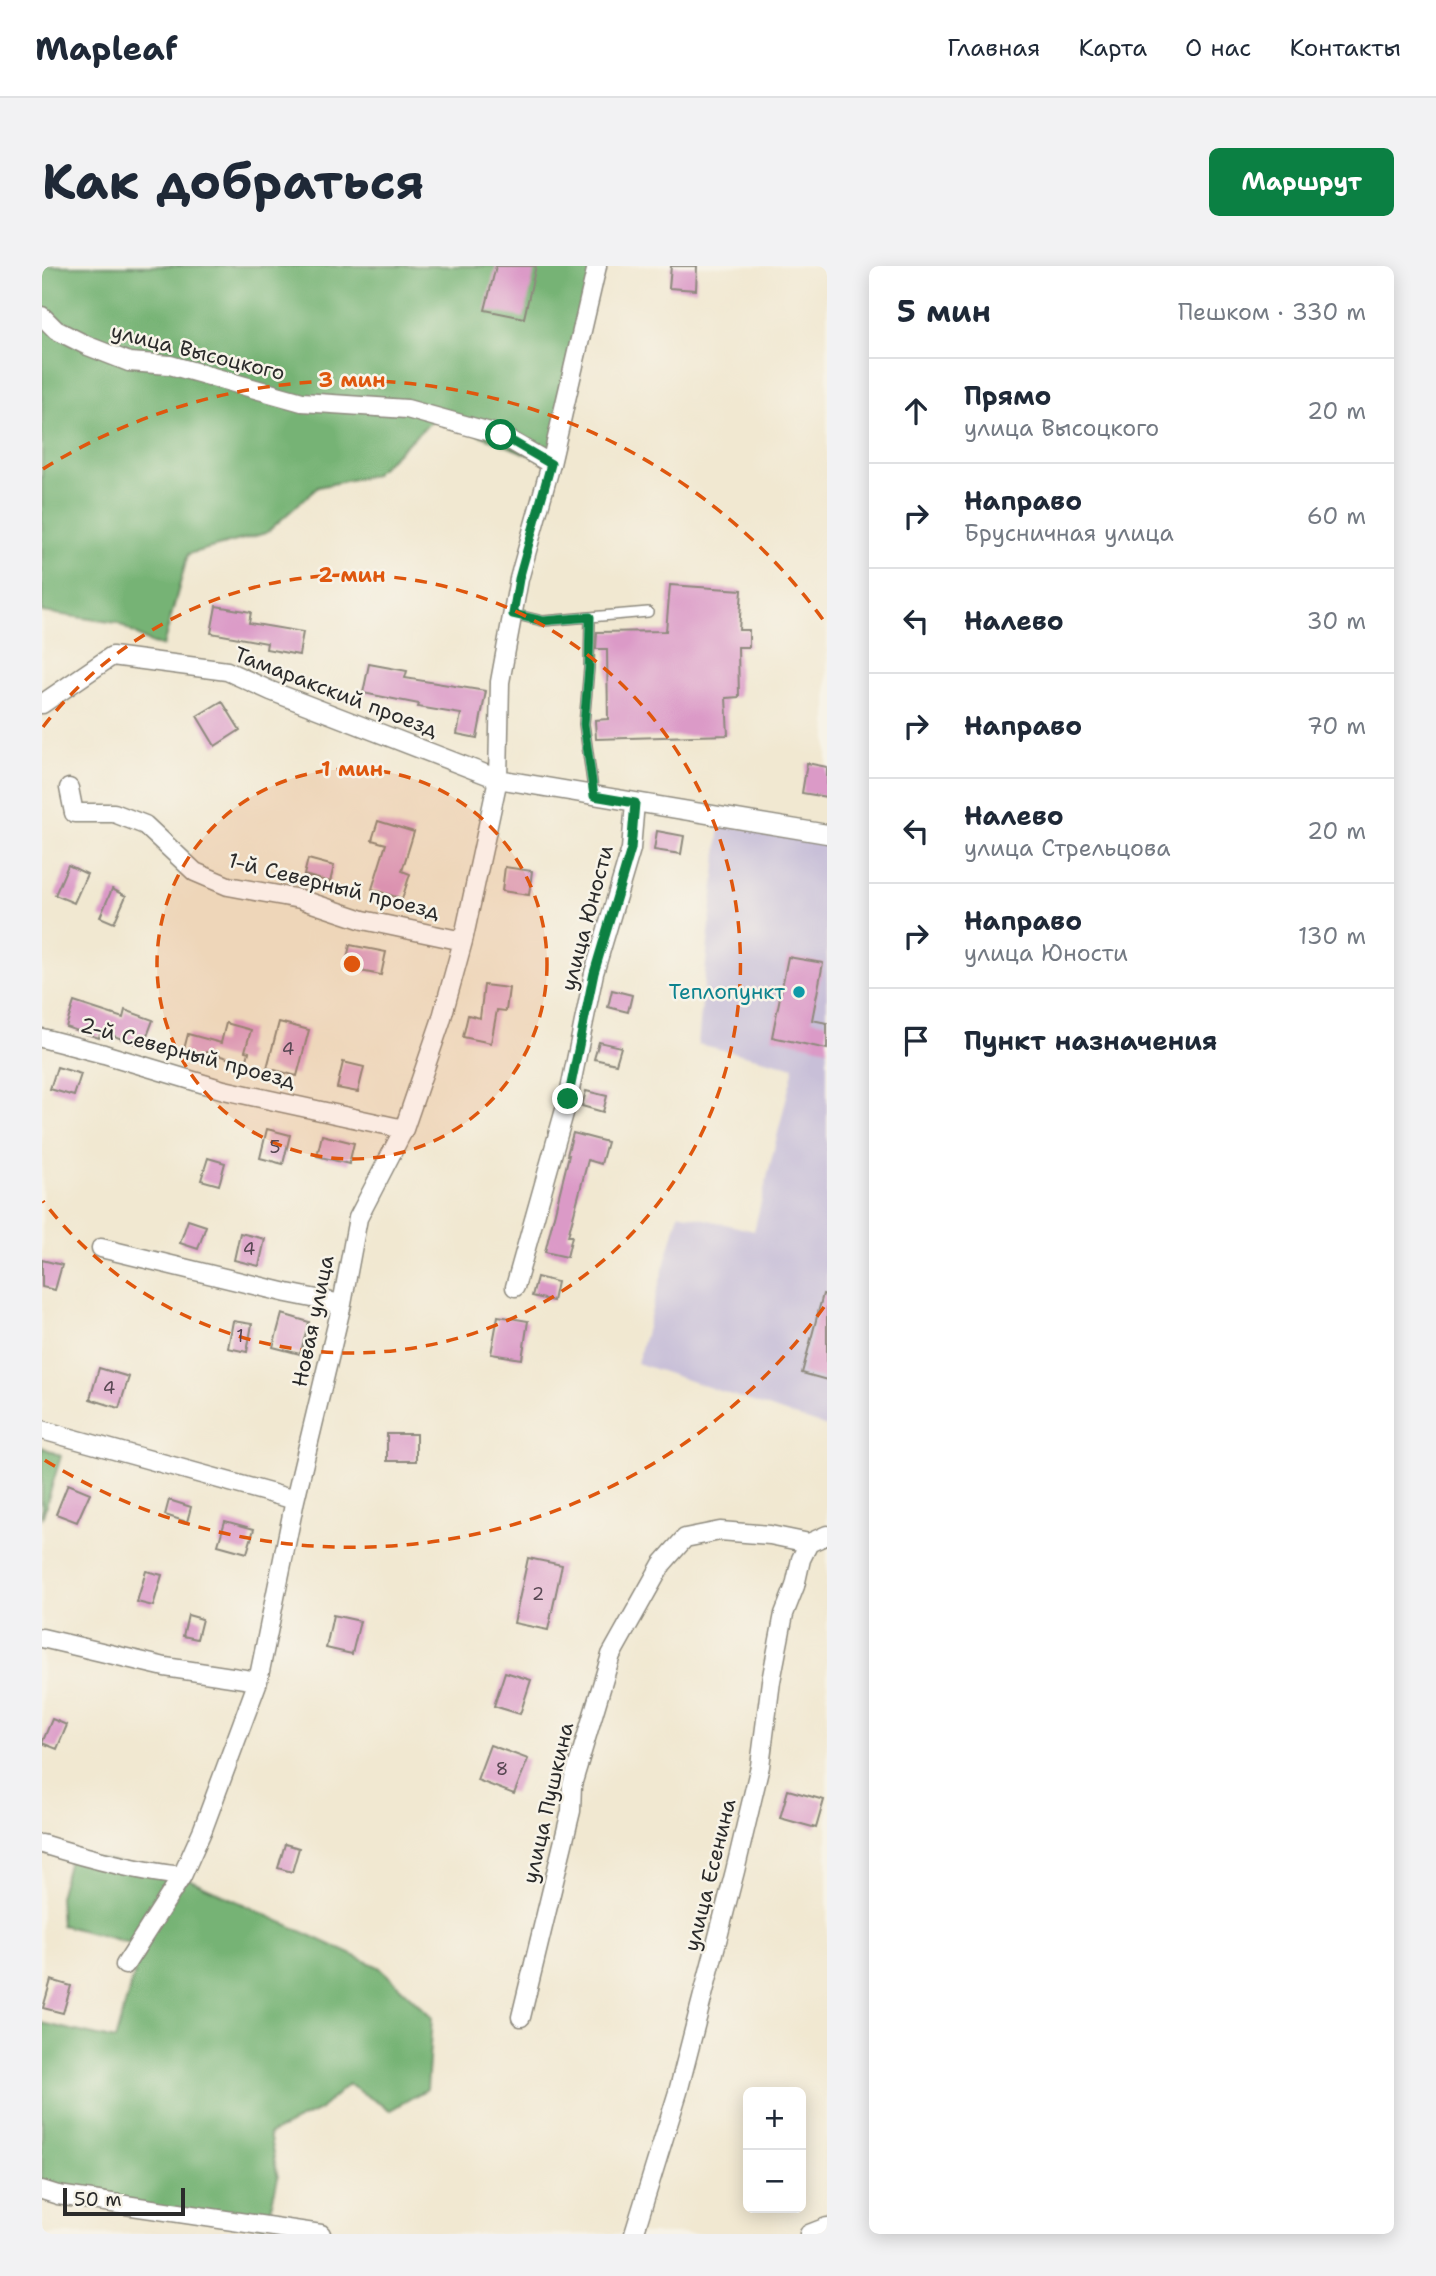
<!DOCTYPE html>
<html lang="ru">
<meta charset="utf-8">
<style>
:root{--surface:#fff;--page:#f2f2f3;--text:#1f2937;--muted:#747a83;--line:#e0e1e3;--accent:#0b8043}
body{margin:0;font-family:"Shantell Sans",sans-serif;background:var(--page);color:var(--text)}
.controls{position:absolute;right:21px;bottom:21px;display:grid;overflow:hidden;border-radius:10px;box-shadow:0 4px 18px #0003}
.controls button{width:63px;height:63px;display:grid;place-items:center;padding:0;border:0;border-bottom:2px solid var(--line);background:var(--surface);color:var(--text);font:35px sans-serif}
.scale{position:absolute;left:21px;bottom:18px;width:122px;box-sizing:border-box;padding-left:7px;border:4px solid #2b2b2b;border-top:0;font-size:19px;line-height:24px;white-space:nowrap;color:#2b2b2b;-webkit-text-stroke:5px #f7f3e8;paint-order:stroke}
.stop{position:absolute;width:21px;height:21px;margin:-16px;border:5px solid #0b8043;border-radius:50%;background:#fff}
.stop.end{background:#0b8043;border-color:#fff;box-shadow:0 2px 7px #0008}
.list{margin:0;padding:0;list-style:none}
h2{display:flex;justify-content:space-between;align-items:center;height:91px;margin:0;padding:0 28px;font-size:30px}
h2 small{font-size:23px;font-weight:400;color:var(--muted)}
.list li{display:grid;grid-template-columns:46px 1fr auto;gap:21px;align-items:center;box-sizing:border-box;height:105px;padding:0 28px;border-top:2px solid var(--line)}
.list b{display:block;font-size:26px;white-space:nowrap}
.list p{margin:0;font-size:23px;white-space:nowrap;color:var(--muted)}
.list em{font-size:23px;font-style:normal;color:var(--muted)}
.icon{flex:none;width:38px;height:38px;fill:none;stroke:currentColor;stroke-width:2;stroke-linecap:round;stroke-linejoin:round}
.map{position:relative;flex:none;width:785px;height:1968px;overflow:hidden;border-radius:10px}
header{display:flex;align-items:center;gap:42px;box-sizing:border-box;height:98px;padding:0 35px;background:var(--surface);border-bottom:2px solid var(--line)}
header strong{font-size:33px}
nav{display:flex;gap:38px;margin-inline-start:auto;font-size:24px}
.intro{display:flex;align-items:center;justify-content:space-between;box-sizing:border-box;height:168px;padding:0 42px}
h1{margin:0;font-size:49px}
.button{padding:18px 32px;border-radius:10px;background:var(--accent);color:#fff;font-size:24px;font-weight:700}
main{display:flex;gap:42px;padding:0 42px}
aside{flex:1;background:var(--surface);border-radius:10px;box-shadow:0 4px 18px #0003}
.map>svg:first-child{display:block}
</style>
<header>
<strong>Mapleaf</strong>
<nav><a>Главная</a><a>Карта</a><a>О нас</a><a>Контакты</a></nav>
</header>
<div class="intro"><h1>Как добраться</h1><a class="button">Маршрут</a></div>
<main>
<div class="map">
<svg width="785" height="1968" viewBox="0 0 785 1968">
<rect width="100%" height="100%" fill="#f7f3e8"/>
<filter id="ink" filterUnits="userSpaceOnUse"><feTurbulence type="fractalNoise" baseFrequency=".0143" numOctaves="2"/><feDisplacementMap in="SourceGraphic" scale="14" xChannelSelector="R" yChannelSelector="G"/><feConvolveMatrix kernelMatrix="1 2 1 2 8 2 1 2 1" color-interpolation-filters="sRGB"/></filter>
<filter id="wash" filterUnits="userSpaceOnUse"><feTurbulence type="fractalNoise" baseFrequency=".00686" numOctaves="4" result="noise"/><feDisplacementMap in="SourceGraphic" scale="28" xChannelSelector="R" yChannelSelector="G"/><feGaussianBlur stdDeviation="1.57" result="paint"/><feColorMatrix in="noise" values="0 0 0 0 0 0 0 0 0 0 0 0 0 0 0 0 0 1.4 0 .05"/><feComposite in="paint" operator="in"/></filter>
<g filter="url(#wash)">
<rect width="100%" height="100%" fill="#f1e8d1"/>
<!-- industrial -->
<path fill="#c8bfd8" d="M678,558L785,578V1161L595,1097L637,947L712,965L752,801L656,778Z"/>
<!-- forest -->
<path fill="#76b374" stroke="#506f50" stroke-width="2" d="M0,0H555L509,198L394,151L331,209L276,221L224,267L146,288L121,380L110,378L75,357L0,346Z
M0,1181L19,1190L0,1253Z
M29,1587L140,1610L337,1701L390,1751L385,1823L348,1844L306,1818L277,1844L227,1868L236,1912L224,1960L0,1924V1757L73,1774L100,1680L19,1659L17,1631Z"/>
<g id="blocks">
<!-- building -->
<path fill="#db9ac7" d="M454,0H494L482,52L443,44Z
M629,0H655L654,24L627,22Z
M628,319L700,324L697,364H707V381H696L697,431L684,432L686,469L554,473L553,454L566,453L565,383H554L555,366L624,365Z
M174,340L209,346L207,357L261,366L257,389L224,383L225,377L169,367Z
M327,398L365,405L363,412L444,425L435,472L415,468L419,448L376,441L377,438L321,427Z
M180,435L198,464L173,480L155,450Z
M765,497L785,501V531L760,527Z
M336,555L372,566L360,605L368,608L360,633L330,623L344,578L330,574Z
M615,565L642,570L639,588L612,584Z
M266,593L292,600L288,616L262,609Z
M26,599L45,608L32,637L13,629Z
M463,601L490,605L487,629L460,625Z
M70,623L84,630L72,657L58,651Z
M308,679L344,686L339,709L303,702Z
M746,691L781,697L770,754L785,757V783L730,771Z
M442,719L467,722L464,745L455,744L449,777L421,771L426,749L438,752Z
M570,724L590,729L586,746L566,741Z
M32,736L81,752L83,744L111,754L101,781L59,765L57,772L24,761Z
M237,756L267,764L255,810L225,802Z
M184,757L209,764L203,785L207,786L204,797L164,786L162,794L141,787L146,768L179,777Z
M557,776L579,781L574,798L552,793Z
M301,796L322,801L316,826L295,822Z
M15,801L39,808L32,830L8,823Z
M544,825L565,830L561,846L540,840Z
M225,863L248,869L241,898L218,892Z
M531,867L565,876L559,898L546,894L526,970H530L525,991L503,986L527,889H525Z
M280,869L312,877L307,898L275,890Z
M166,892L183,897L177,919L159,914Z
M146,954L164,960L156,983L138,977Z
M198,967L223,973L217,1000L192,994Z
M0,994L20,999L13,1024L0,1021Z
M495,1011L515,1016L511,1035L490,1030Z
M781,1028L785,1029V1114L760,1107Z
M240,1048L267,1056L258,1088L231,1081Z
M456,1050L486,1055L480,1093L449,1088Z
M191,1055L210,1058L205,1086L186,1082Z
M57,1102L87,1111L77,1142L48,1133Z
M345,1168H374V1195H345Z
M26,1218L48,1227L35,1256L14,1248Z
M127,1234L149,1241L145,1256L123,1249Z
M183,1255L212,1263L205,1287L176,1279Z
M486,1292L520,1299L506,1364L472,1357Z
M104,1305L120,1309L111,1340L95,1336Z
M146,1349L160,1353L155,1373L141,1370Z
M291,1349L318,1355L310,1388L284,1382Z
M463,1406L489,1414L478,1448L452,1440Z
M10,1453L25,1459L15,1483L0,1477Z
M448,1479L486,1493L472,1528L435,1514Z
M746,1524L782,1534L774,1562L738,1552Z
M243,1578L257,1582L250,1606L236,1602Z
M9,1714L29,1720L21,1747L1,1742Z"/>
</g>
</g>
<g filter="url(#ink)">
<use href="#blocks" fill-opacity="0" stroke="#8e8a7e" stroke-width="2"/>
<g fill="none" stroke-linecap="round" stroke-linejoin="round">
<!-- lane casing -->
<g stroke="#8e8a7e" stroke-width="12">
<path id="lane" d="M471,348L501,355L606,346
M548,351L547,402L542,458L552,530"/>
</g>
<!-- street casing -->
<g stroke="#8e8a7e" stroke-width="21">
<path id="street" d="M0,50L14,64L46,80L87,96L128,99L260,136L365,143L459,169L509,198
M0,438L70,390L185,405L229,425L456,513L785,568
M27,522L32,547H72L103,559L153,606L186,620L258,633L321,654L421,675
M0,772L62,788L182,824L362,863
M59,982L245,1027L300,1038
M473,1021L526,833L552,707L589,583L593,537
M0,1164L253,1234
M0,1372L123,1401L216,1415
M0,1578C45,1592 93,1605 140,1610
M83,1699L140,1610L161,1563L216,1415L253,1234L300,1038L316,952L362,863L399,755L421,675L456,513L458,416L477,313L509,198L555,0
M479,1751L529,1545L530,1519L569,1389L620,1298L643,1272L678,1265L728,1269L767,1277
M0,1924L16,1929L279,1968
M592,1968L636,1826L693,1605L718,1500L729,1415L742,1348L753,1320L759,1293L767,1277L785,1269
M767,1968L785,1961"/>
</g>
<!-- lane -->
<use href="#lane" stroke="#fff" stroke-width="9"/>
<!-- street -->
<use href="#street" stroke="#fff" stroke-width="18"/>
</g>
</g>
<g fill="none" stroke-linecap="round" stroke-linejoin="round" filter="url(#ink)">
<!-- route -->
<path stroke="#0b8043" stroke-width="9" d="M459,169L509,198L477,313L471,348L501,355L548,351L547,402L542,458L552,530L593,537L589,583L552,707L526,833"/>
</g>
<!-- distance rings -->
<circle cx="310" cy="698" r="195" fill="#df570e" fill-opacity=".12"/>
<g fill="none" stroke="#df570e" stroke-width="3.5" stroke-dasharray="12 9">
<circle cx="310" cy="698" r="195"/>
<path d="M1 461A389 389 0 1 1 1 935"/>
<path d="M782 1041A584 584 0 0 1 1 1193M1 203A584 584 0 0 1 782 355"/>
</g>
<!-- markers -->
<circle fill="#0f9aa8" stroke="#f7f3e8" stroke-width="2.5" cx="757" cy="726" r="7"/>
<g text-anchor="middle" stroke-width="5" stroke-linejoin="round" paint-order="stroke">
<!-- number labels -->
<g font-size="18" fill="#574752">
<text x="246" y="789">4</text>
<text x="233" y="887">5</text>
<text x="207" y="989">4</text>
<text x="198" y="1076">1</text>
<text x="67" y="1128">4</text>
<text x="496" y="1334">2</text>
<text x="460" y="1509">8</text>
</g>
<!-- street labels -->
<g font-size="21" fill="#2b2b2b" stroke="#f7f3e8">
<text transform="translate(156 86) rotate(14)" y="7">улица Высоцкого</text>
<text transform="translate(294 426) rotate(21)" y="7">Тамаракский проезд</text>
<text transform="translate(292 620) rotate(14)" y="7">1-й Северный проезд</text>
<text transform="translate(545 652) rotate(-75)" y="7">улица Юности</text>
<text transform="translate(146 787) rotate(15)" y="7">2-й Северный проезд</text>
<text transform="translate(271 1055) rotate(-78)" y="7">Новая улица</text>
<text transform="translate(506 1537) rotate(-77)" y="7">улица Пушкина</text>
<text transform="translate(668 1609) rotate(-76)" y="7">улица Есенина</text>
</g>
<!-- culture labels -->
<g font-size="21" fill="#0d838f" stroke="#f7f3e8" text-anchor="end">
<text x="743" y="733">Теплопункт</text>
</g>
</g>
<circle cx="310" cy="698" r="10" fill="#df570e" stroke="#f7f3e8" stroke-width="3.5"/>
<g font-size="21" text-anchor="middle" font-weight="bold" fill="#df570e" stroke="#f7f3e8" stroke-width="5" stroke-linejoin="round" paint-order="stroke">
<text x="310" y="121">3 мин</text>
<text x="310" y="316">2 мин</text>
<text x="310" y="510">1 мин</text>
</g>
</svg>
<div class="controls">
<button>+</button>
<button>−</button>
</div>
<div class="scale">50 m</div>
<div class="stop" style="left:459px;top:169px"></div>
<div class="stop end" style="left:526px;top:833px"></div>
</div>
<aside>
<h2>5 мин<small>Пешком · 330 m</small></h2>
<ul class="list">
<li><svg class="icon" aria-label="ahead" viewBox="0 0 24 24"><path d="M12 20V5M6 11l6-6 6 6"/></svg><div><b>Прямо</b><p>улица Высоцкого</p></div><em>20 m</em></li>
<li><svg class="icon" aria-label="right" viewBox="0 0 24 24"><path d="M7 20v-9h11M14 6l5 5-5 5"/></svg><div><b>Направо</b><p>Брусничная улица</p></div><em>60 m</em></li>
<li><svg class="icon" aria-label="left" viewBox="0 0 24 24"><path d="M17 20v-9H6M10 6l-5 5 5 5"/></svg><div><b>Налево</b></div><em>30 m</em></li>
<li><svg class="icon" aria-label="right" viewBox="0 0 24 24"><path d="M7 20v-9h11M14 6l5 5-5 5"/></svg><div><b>Направо</b></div><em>70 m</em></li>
<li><svg class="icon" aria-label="left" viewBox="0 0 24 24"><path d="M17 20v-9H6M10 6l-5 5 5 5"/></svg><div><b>Налево</b><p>улица Стрельцова</p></div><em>20 m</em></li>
<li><svg class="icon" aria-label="right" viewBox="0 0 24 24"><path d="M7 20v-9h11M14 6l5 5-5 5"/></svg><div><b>Направо</b><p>улица Юности</p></div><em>130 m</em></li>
<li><svg class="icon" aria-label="arrive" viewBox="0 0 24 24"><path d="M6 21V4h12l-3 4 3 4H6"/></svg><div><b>Пункт назначения</b></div></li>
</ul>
</aside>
</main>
